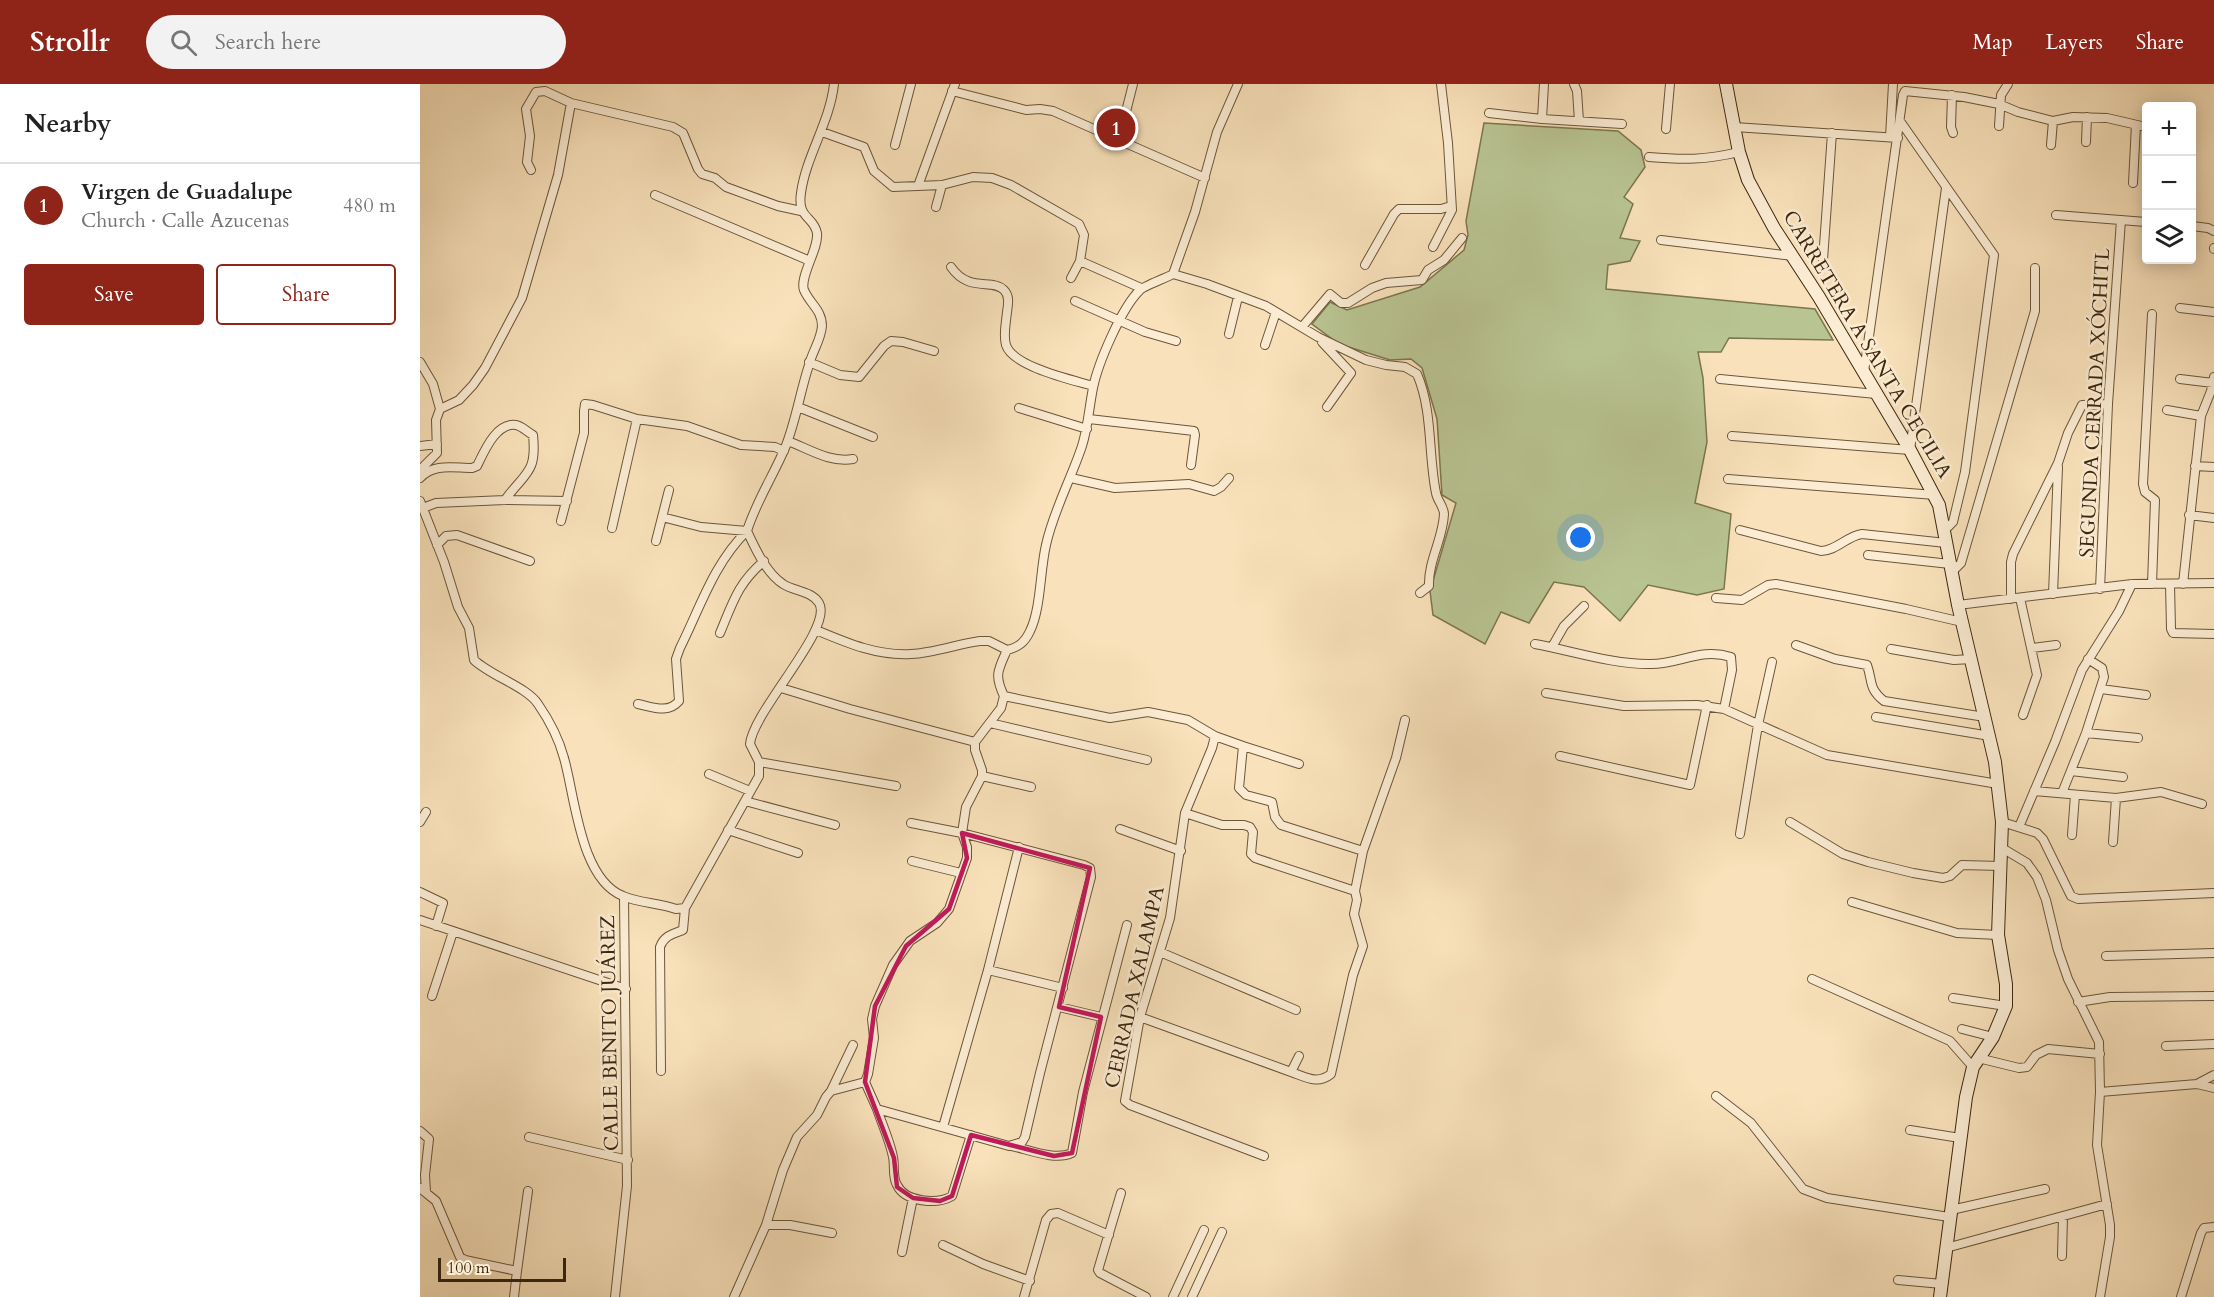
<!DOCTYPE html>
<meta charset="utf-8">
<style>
:root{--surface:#fff;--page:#f2f2f2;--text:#222;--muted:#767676;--line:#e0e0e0;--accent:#8f2418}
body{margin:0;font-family:Cardo,serif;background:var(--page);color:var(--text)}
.controls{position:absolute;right:18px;top:18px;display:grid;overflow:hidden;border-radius:6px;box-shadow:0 3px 15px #0003}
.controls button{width:54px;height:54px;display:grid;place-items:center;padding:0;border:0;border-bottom:2px solid var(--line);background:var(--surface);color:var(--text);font:30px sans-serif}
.scale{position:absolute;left:18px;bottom:15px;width:128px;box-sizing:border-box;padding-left:6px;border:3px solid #3d270e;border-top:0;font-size:16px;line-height:21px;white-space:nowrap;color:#3d270e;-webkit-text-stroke:4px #fbecd3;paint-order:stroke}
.you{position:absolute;left:1161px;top:454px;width:21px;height:21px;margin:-15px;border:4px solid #fff;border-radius:50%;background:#1a73e8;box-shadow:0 0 0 9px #1a73e833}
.badge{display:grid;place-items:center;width:39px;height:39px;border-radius:50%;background:var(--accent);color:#fff;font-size:20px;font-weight:700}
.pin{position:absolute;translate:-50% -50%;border:3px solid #fff;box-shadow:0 2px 6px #0006}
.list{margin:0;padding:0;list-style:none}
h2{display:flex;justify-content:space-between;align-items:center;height:78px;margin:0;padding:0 24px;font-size:26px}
h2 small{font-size:20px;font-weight:400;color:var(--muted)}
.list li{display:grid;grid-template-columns:39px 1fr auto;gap:18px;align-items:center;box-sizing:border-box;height:84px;padding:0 24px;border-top:2px solid var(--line)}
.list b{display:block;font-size:22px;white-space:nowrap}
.list p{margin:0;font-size:20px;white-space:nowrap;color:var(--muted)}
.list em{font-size:20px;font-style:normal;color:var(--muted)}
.actions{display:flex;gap:12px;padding:18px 24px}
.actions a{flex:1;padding:14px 0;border:2px solid var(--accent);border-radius:6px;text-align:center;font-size:21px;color:var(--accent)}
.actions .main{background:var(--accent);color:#fff}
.icon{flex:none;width:33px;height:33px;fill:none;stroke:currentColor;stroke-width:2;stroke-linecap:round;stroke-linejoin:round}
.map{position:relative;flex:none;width:1794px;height:1213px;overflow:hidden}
header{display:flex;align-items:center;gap:36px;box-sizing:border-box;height:84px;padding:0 30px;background:var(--accent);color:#fff}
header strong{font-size:28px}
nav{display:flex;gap:33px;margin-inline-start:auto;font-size:21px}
.search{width:420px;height:54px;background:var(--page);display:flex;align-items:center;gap:15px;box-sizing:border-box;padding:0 21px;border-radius:33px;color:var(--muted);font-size:22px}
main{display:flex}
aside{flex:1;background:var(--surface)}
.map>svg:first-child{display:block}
</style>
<header>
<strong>Strollr</strong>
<div class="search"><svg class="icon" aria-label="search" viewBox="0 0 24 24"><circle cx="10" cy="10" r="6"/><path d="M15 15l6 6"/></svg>Search here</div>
<nav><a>Map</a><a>Layers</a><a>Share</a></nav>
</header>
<main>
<aside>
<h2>Nearby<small></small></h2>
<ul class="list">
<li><span class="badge">1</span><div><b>Virgen de Guadalupe</b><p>Church · Calle Azucenas</p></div><em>480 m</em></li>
</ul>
<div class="actions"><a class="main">Save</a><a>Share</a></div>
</aside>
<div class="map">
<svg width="1794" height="1213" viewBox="0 0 1794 1213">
<rect width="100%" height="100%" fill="#f9e2bb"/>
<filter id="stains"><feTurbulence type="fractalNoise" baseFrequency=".00333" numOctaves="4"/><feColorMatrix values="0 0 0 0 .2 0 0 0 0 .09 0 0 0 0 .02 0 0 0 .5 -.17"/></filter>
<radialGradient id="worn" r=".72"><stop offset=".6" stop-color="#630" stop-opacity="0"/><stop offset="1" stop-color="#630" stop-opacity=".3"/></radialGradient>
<!-- green -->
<path fill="#b9c493" stroke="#7b7650" stroke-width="1.5" d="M1064,39L1198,47L1221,66L1225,83L1204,113L1213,120L1200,154L1220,157L1210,177L1188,181L1186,205L1395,225L1413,256L1309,254L1301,268H1278L1283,294L1287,358L1275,419L1311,430L1304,505L1277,511L1228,501L1200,537L1164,503L1134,498L1109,539L1081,528L1065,560L1013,531L1010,507L1036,419L1022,411L1017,335L1002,284L991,275L970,276L919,260L892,240L910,218L927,226L1000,203L1044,166L1048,151L1046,137Z"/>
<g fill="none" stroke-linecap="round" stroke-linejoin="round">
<!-- street casing -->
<g stroke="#6c5639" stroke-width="10">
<path id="street" d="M1154,0L1157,7L1159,37
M532,7L606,26L620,25L633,27L785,94
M1532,11L1531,43L1533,49
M1069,29L1122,35L1202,40
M1122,35L1124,0
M1480,37L1574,171L1545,388L1533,438L1524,447
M1579,42L1581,11L1588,0
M1314,43L1478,54
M1246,45L1250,0
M402,48L444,63L454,87L473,103L522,101L553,93L572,94L591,101L659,140L664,151L660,177L721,204
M1470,53L1473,0
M699,55L713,0
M1666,58L1667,33
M475,61L491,0
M1631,61L1633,37
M1229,73C1264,76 1285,76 1319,68
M111,86L107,78L110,52L106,25L116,8L125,7L151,19L253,43L263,49L278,85L282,90L295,94L306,103L358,122L381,127
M1713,99L1716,41
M498,102L535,0
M235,111L390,177
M516,123L522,101
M1636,131L1726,138
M1772,142L1788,144L1794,147
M1241,156L1373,172
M1013,163L1032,126L1028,59L1021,0
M1794,165V164
M1403,176L1412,49
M945,181L974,130L979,125H1021L1031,122
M531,183C549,209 572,194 584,206C590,212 588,221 587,228C586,239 583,251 586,261C593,283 653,296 673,302
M753,190L787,200L846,222L898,253L946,276L966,281L985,283L997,290C1013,327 1008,370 1016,409C1017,416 1024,423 1024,430C1023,455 1008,477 1009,502L1000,509
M651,194L660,177
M655,217L725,248L756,257
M1760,224L1794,228
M882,243L910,210L921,219H928L952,204L966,199L1002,196L1008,186L1024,176L1042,154
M809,250L818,213
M902,258L931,289L907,323
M845,261L856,228
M0,278L13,300L20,325
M389,278L420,291L439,293L464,262L471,257L483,258L514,267
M1444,288L1483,11L1485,7L1544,13L1579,20L1598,28L1633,37L1653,33L1687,34L1726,43
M1300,295L1456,310
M1760,295L1793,299
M378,323L453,353
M599,324L667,345
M20,325L39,316L53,301L65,284L102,214L138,91L151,19
M1747,326L1781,332
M669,335L774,347L775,351L771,381
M1312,352L1490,366L1526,104
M368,357C389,365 410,379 433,375
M0,362L17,360
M1775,382L1794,383
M0,386L17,369L16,336L20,325
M0,394C14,379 33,384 52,384L57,382C64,368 76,338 96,341C102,342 107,348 113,351C117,390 105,388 85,416
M651,394L695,404L769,400L794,407L801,403L809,394
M1308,395L1515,411
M0,417L24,478L38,523L49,544L54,576C71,592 107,603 118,620C129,636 139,655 144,674C155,712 160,795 203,812C219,819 239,819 256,825L265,824
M3,424L16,419L85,416L147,417
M1769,431L1794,434
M141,437L164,349V327L165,320L173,321L217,335L267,342L321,361L355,363L364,367
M192,444L217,335
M1320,446L1401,467C1416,467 1427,452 1442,450L1526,459
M236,457L249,406
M17,461L26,452L37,451L110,477
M1448,471L1530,480
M1532,488L1541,479L1615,227V184
M1732,500L1735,416L1725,408L1723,400L1732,230
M1750,500L1751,545L1753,549L1794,550
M1763,500L1781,332L1791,307L1794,293
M1680,505L1688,320L1701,136
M1633,510L1638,383
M1296,514L1322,516L1348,501L1356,500L1486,525L1542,538
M1600,514L1617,591L1603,631
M1591,515V478L1593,470L1638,379L1648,349L1662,321L1688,320
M1538,521L1712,500L1794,499
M396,546C427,559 457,572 491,570C514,569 537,560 560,557H569L587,566
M300,549C313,518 318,499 344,477
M1115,560C1153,567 1191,580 1229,580C1259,581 1280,563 1311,573L1312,586L1304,625
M1376,561L1415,575L1447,581C1453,598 1448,604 1464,617L1565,633
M1132,563L1144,542L1164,522
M1612,564L1636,561
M1471,565L1534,576L1552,575
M361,604L430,625L555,658
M1681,605L1726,611
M1126,609L1204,622L1277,621L1304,625L1407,671L1578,700
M584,612C574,591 578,586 587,566C599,563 605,558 610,547C621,525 620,486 626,461C633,428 651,395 662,362C668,343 669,324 673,304C678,279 702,223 720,206C724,202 746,194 753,190L775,128L797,48L818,0
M584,612L690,634L728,628L768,636L795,652L823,662L819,704L826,711L852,718L855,733L861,741L943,767
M218,620C233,623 248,630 259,617L256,575L260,564C280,524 294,479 327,447L281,443L242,433
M1456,633L1570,652
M570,639L727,676
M1666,649L1718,654
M795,652L792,664L765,729L750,834L720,933L705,1017L710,1021L844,1072
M823,662L879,680
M1140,672L1270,701L1287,621
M339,678L476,702
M1651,687L1703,693
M289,690L330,707
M562,692L611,703
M1614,707L1696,714L1741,708L1782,720
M1642,709L1666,649L1684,593L1682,584L1668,575
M325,717L415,741
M765,729L802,741H824L830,743L833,748L831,770L835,774L935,807L943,767L976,674L985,636
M0,738L6,728
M1370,738L1423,770L1448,778L1493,789L1523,794L1530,792L1542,781L1580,782
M1582,738L1617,749L1623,755L1651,812L1658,815L1794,809
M1599,743L1635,658L1662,586L1699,527L1712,500
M700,745L761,767
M308,746L378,769
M1320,750L1338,641L1352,578
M1652,751L1655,711
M1693,758L1696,714
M1582,764L1607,779L1617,793L1626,816L1638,866L1648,895L1679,958L1680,1008L1677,1061L1690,1141V1153L1680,1213
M492,777L541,789
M0,808L23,819L16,842
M1432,818L1537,849L1578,851
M0,836L206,905
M740,868L876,926
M1686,872L1794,869
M568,886L643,904
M1392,895L1530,957L1553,983
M12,912L33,848
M1533,914L1586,922
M1658,918L1690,913L1794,912
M639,923L681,933
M720,933L871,988L879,972
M1542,945L1573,953
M1746,962L1794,960
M1558,974L1599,984L1607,983L1616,971L1628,965L1680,970
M241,987L240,863C244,852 252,850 263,846L265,824L339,692V678L330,660C333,627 414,544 399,519C392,507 373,507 363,500C346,489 335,464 327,447C336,418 353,392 365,364C376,337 380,308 389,281C392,268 401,256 402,242C402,226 390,220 384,206C379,193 399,165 397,149C394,132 377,135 381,109C386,72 410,38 414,0
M871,988C886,993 897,1001 911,990L933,891L943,862L934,830L937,816L935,807
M445,998L457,1025L589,1062L602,1058L605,1053L620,989L671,793L670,784L664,781L542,749L491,739
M1777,1000L1794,991
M411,1007L433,961
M1680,1008L1777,1000L1794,1004
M1296,1012L1331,1039L1383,1105L1407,1114L1529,1133
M457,1025C462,1040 470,1057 473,1073C475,1082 472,1093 477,1101C485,1118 517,1121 532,1112L551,1051
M523,1043L568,886L599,763
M1490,1046L1540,1054
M0,1047L9,1055L5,1091L6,1108
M109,1053L208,1076
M592,1062C610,1066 635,1077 652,1069L663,1008L707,841
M0,1104L16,1117L40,1173L45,1176L97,1187L94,1213
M701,1109L678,1186L680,1189L726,1213
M1531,1126L1625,1105
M346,1141H370L412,1149
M523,1161L563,1180L610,1197
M1526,1164L1687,1120
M482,1168L493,1114
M1642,1172L1643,1132
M97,1187L108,1107
M1478,1196L1522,1200
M195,1213L207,1102L204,813
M314,1213L346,1141L363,1086L377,1053L397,1031L406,1013L411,1007L445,998L448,990L454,954L452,935L455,922L473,881L490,857L517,839L529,825L547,774V763L542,749L546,723L562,692V686L555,666V658L581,624L584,612
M604,1213L626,1136L631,1130L638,1129L689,1151
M753,1213L784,1146
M772,1213L802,1148
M1761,1213L1781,1149L1784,1144L1794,1143"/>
</g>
<!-- secondary casing -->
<g stroke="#3d270e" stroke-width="14">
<path id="secondary" d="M1306,0L1319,68L1328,96L1354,144L1399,213L1490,366L1519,421L1538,521L1575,678L1582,738L1578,851L1586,900V922L1573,953L1553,983L1546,1013L1520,1213"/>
</g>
<!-- street -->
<use href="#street" stroke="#fbecd3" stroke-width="8"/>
<!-- secondary -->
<use href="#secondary" stroke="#fbecd3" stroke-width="12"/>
</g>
<!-- marked area -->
<path fill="none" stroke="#c2185b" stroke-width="4.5" stroke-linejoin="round" d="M542,749L670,784L639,923L681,933L652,1069L634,1072L551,1051L532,1112L520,1117L493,1114L477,1103L474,1074L445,998L455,922L486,862L529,825L547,774Z"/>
<g text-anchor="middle" stroke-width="5" stroke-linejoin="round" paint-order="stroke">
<!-- street labels -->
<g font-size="20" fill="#3d270e" stroke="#fbecd3">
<text transform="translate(1448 260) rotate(59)" y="7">CARRETERA A SANTA CECILIA</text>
<text transform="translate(1674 319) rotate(-87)" y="7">SEGUNDA CERRADA XÓCHITL</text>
<text transform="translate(714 903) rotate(-77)" y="7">CERRADA XALAMPA</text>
<text transform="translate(189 949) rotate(-91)" y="7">CALLE BENITO JUÁREZ</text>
</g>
</g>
<rect width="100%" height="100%" filter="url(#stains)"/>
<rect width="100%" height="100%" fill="url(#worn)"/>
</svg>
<div class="controls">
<button>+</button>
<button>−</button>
<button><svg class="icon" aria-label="layers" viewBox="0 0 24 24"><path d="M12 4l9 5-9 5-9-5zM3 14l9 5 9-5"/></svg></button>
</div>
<div class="scale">100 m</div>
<div class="you"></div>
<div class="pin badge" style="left:696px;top:44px">1</div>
</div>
</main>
